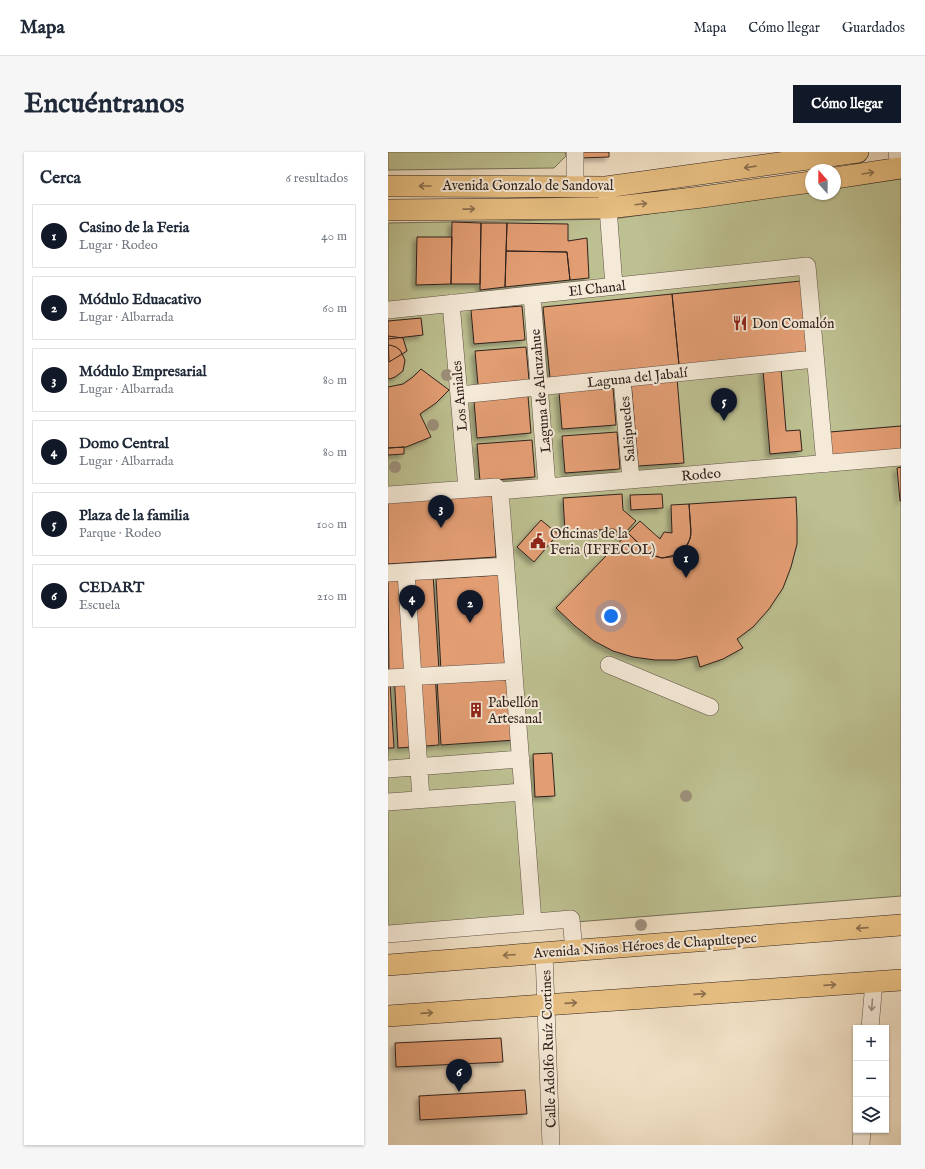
<!DOCTYPE html>
<html lang="es">
<meta charset="utf-8">
<style>
:root{--surface:#fff;--page:#f6f6f7;--text:#1f2937;--muted:#747a83;--line:#e0e1e3;--accent:#111827}
body{margin:0;font-family:"IM FELL English",serif;background:var(--page);color:var(--text)}
.controls{position:absolute;right:12px;bottom:12px;display:grid;overflow:hidden;border-radius:0px;box-shadow:0 1px 3px #0004}
.controls button{width:36px;height:36px;display:grid;place-items:center;padding:0;border:0;border-bottom:1px solid var(--line);background:var(--surface);color:var(--text);font:20px sans-serif}
.compass{position:absolute;left:417px;top:12px;width:36px;height:36px;border-radius:50%;background:var(--surface);box-shadow:0 1px 3px #0004;rotate:339deg}
.you{position:absolute;left:223px;top:464px;width:14px;height:14px;margin:-10px;border:3px solid #fff;border-radius:50%;background:#1a73e8;box-shadow:0 0 0 6px #1a73e833}
.badge{display:grid;place-items:center;width:26px;height:26px;border-radius:50%;background:var(--accent);color:#fff;font-size:13px;font-weight:700}
.pin{position:absolute;translate:-50% -33px;filter:drop-shadow(0 1px 2px #0008)}
.pin::after{content:'';position:absolute;top:21px;width:14px;height:12px;background:inherit;clip-path:polygon(0 0,100% 0,50% 100%)}
.list{margin:0;padding:0;list-style:none}
h2{display:flex;justify-content:space-between;align-items:center;height:52px;margin:0;padding:0 16px;font-size:17px}
h2 small{font-size:13px;font-weight:400;color:var(--muted)}
.list li{display:grid;grid-template-columns:26px 1fr auto;gap:12px;align-items:center;box-sizing:border-box;height:64px;margin:0 8px 8px;padding:0 8px;border:1px solid var(--line);border-radius:0px}
.list b{display:block;font-size:15px;white-space:nowrap}
.list p{margin:0;font-size:13px;white-space:nowrap;color:var(--muted)}
.list em{font-size:13px;font-style:normal;color:var(--muted)}
.icon{flex:none;width:22px;height:22px;fill:none;stroke:currentColor;stroke-width:2;stroke-linecap:round;stroke-linejoin:round}
.map{position:relative;flex:none;width:513px;height:993px;overflow:hidden;border-radius:0px}
header{display:flex;align-items:center;gap:24px;box-sizing:border-box;height:56px;padding:0 20px;background:var(--surface);border-bottom:1px solid var(--line)}
header strong{font-size:19px}
nav{display:flex;gap:22px;margin-inline-start:auto;font-size:14px}
.intro{display:flex;align-items:center;justify-content:space-between;box-sizing:border-box;height:96px;padding:0 24px}
h1{margin:0;font-size:28px}
.button{padding:10px 18px;border-radius:0px;background:var(--accent);color:#fff;font-size:14px;font-weight:700}
main{display:flex;gap:24px;padding:0 24px}
aside{flex:1;background:var(--surface);border-radius:0px;box-shadow:0 1px 3px #0004}
.map>svg:first-child{display:block}
</style>
<header>
<strong>Mapa</strong>
<nav><a>Mapa</a><a>Cómo llegar</a><a>Guardados</a></nav>
</header>
<div class="intro"><h1>Encuéntranos</h1><a class="button">Cómo llegar</a></div>
<main>
<aside>
<h2>Cerca<small>6 resultados</small></h2>
<ul class="list">
<li><span class="badge">1</span><div><b>Casino de la Feria</b><p>Lugar · Rodeo</p></div><em>40 m</em></li>
<li><span class="badge">2</span><div><b>Módulo Eduacativo</b><p>Lugar · Albarrada</p></div><em>60 m</em></li>
<li><span class="badge">3</span><div><b>Módulo Empresarial</b><p>Lugar · Albarrada</p></div><em>80 m</em></li>
<li><span class="badge">4</span><div><b>Domo Central</b><p>Lugar · Albarrada</p></div><em>80 m</em></li>
<li><span class="badge">5</span><div><b>Plaza de la familia</b><p>Parque · Rodeo</p></div><em>100 m</em></li>
<li><span class="badge">6</span><div><b>CEDART</b><p>Escuela</p></div><em>210 m</em></li>
</ul>
</aside>
<div class="map">
<svg width="513" height="993" viewBox="0 0 513 993">
<defs>
<filter id="shadow"><feDropShadow dx="-3.5" dy="3.5" stdDeviation="2" flood-color="#0004"/></filter>
</defs>
<rect width="100%" height="100%" fill="#efdec3"/>
<filter id="stains"><feTurbulence type="fractalNoise" baseFrequency=".005" numOctaves="4"/><feColorMatrix values="0 0 0 0 .2 0 0 0 0 .09 0 0 0 0 .02 0 0 0 .5 -.17"/></filter>
<radialGradient id="worn" r=".72"><stop offset=".6" stop-color="#630" stop-opacity="0"/><stop offset="1" stop-color="#630" stop-opacity=".3"/></radialGradient>
<!-- green -->
<path fill="#bdc091" stroke="#767157" d="M0,0H177L178,4L166,16L0,18Z
M513,26V744L0,785V71L225,67L423,39V42H447V35Z"/>
<!-- building -->
<path fill="#e29d73" stroke="#30221d" filter="url(#shadow)" d="M192,0H221V5L192,6Z
M64,70L93,71L92,132H63Z
M93,71H119L117,135L92,138Z
M119,71L180,72V89L199,86L201,126L182,128L179,100L118,99Z
M29,85H64L63,132L28,133Z
M118,99L179,100L182,128L117,135Z
M413,129L420,201L291,213L284,142Z
M284,142L291,213L162,226L155,155Z
M134,154L137,188L86,192L83,158Z
M33,166L35,183L0,187V169Z
M0,184L15,186L19,199L1,210Z
M2,193L8,195L12,198L17,208L15,219L7,225L2,227L0,226V194Z
M138,195L141,228L90,233L87,199Z
M33,217L61,238L48,251L32,262L43,285L18,295L0,296V235L15,232L25,225Z
M393,217L398,279L412,278L414,299L382,302L375,218Z
M289,226L296,311L250,314L243,230Z
M225,236L228,273L174,277L171,240Z
M140,244L143,281L89,286L86,249Z
M513,274V300L444,306L442,280Z
M229,280L232,317L177,321L174,284Z
M144,288L147,325L92,329L89,292Z
M16,295V302L0,303V296Z
M513,315V349H512L509,316Z
M104,341L108,405L0,412V348Z
M234,342L235,358L248,369L234,384L226,377L177,380L175,346Z
M274,342L275,356L243,358L242,343Z
M408,345L409,369V392L403,415L395,436L381,457L365,475L349,487L355,496L335,507L312,515L309,504L289,508H267L245,505L225,499L206,489L187,474L168,456L240,381L258,399L266,404L274,406L283,405L294,399L300,392L303,383L301,352Z
M301,352L303,378L302,387L297,396L287,403L274,406L262,402L240,381L252,369L272,387L276,380L284,381L283,353Z
M153,368L170,382L146,410L129,395Z
M45,422L51,519L1,522L0,425Z
M111,423L117,515L53,519L48,427Z
M47,518L51,593L10,596L6,520Z
M123,524L128,588L53,593L49,528Z
M0,530H2L6,596H0Z
M164,601L167,644L147,645L145,602Z
M113,886L115,910L8,915L7,891Z
M137,938L139,962L32,968L31,944Z"/>
<g fill="none" stroke-linecap="round" stroke-linejoin="round">
<!-- minor casing -->
<g stroke="#605146" stroke-width="18">
<path id="minor" d="M187,0V35
M509,0L511,16
M219,43L226,134
M144,143L159,335
M63,151L79,337
M0,158L419,114L437,312
M234,227L243,328
M71,243L427,207
M112,339L513,305
M0,343L108,335L112,339L145,770
M18,420L33,647
M0,421L118,414
M221,513L322,555
M0,526L126,519
M0,617L133,607
M0,650L135,640
M0,782L183,767L186,798
M156,801L163,993
M482,876L486,830
M473,993L474,978"/>
</g>
<!-- major casing -->
<g stroke="#30221d" stroke-width="22">
<path id="major" d="M447,26L513,16
M0,34L218,35L470,0
M0,58L220,56L314,45L423,30
M0,813L513,773
M0,864L513,828"/>
</g>
<!-- minor -->
<use href="#minor" stroke="#f5ead8" stroke-width="17"/>
<!-- major -->
<use href="#major" stroke="#e8bf82" stroke-width="21"/>
</g>
<!-- trees -->
<g fill="#9d907b">
<circle cx="59" cy="223" r="6"/>
<circle cx="45" cy="273" r="6"/>
<circle cx="7" cy="315" r="6"/>
<circle cx="298" cy="644" r="6"/>
<circle cx="253" cy="773" r="6"/>
</g>
<!-- one-way arrows -->
<defs><path id="oneway-shaft" d="M-6 0H5M1.5-3L5.5 0L1.5 3" fill="none" stroke-width="1.6" stroke-linecap="round" stroke-linejoin="round"/></defs>
<g stroke="#8c7050">
<use href="#oneway-shaft" transform="translate(362 15) rotate(172)"/>
<use href="#oneway-shaft" transform="translate(480 21) rotate(-9)"/>
<use href="#oneway-shaft" transform="translate(37 34) rotate(-180)"/>
<use href="#oneway-shaft" transform="translate(253 52) rotate(-7)"/>
<use href="#oneway-shaft" transform="translate(81 57) rotate(-1)"/>
<use href="#oneway-shaft" transform="translate(474 776) rotate(176)"/>
<use href="#oneway-shaft" transform="translate(121 803) rotate(176)"/>
<use href="#oneway-shaft" transform="translate(442 833) rotate(-4)"/>
<use href="#oneway-shaft" transform="translate(312 842) rotate(-4)"/>
<use href="#oneway-shaft" transform="translate(183 851) rotate(-4)"/>
<use href="#oneway-shaft" transform="translate(39 861) rotate(-4)"/>
</g>
<use stroke="#9c9084" href="#oneway-shaft" transform="translate(484 853) rotate(95)"/>
<!-- icons -->
<defs>
<g id="restaurant-bare" transform="scale(1.2)"><path d="M-5-6h1v4h1v-4h1v4h1v-4h1v5L-1.5 .5V6h-2V.5L-5-1ZM5-6V6H3V1.5H1.5Q1.5-4 5-6Z" fill="#8f2418" stroke="#f5ead8" stroke-width="2.5" paint-order="stroke"/></g>
<g id="civic-bare" transform="scale(1.2)"><path d="M-.6-6.5H3V-4.5H.6V-3L4-1V1h2V6H-6V1h2V-1L-.6-3ZM-1.2 2.5V6h2.4V2.5Z" fill="#8f2418" stroke="#f5ead8" stroke-width="2.5" paint-order="stroke"/></g>
<g id="building-bare" transform="scale(1.2)"><path d="M-4-6H4V6H1V3H-1V6H-4ZM-2.5-4.3h1.7v1.8h-1.7ZM.8-4.3h1.7v1.8H.8ZM-2.5-1h1.7V.8h-1.7ZM.8-1h1.7V.8H.8Z" fill="#8f2418" stroke="#f5ead8" stroke-width="2.5" paint-order="stroke"/></g>
</defs>
<g fill-rule="evenodd">
<use href="#restaurant-bare" x="352" y="171"/>
<use href="#civic-bare" x="150" y="389"/>
<use href="#building-bare" x="88" y="558"/>
</g>
<g text-anchor="middle" stroke-width="4" stroke-linejoin="round" paint-order="stroke">
<!-- street labels -->
<g font-size="14" fill="#30221d" stroke="#f5ead8">
<text x="140" y="38">Avenida Gonzalo de Sandoval</text>
<text transform="translate(209 136) rotate(-6)" y="5">El Chanal</text>
<text transform="translate(249 225) rotate(-6)" y="5">Laguna del Jabalí</text>
<text transform="translate(152 239) rotate(-95)" y="5">Laguna de Alcuzahue</text>
<text transform="translate(71 244) rotate(-95)" y="5">Los Amiales</text>
<text transform="translate(239 277) rotate(-95)" y="5">Salsipuedes</text>
<text transform="translate(313 322) rotate(-5)" y="5">Rodeo</text>
<text transform="translate(257 793) rotate(-4)" y="5">Avenida Niños Héroes de Chapultepec</text>
<text transform="translate(160 897) rotate(-92)" y="5">Calle Adolfo Ruíz Cortines</text>
</g>
<!-- poi labels -->
<g font-size="14" fill="#30221d" stroke="#f5ead8" text-anchor="start">
<text x="364" y="176">Don Comalón</text>
<text x="162" y="386">Oficinas de la<tspan x="162" dy="16">Feria (IFFECOL)</tspan></text>
<text x="100" y="555">Pabellón<tspan x="100" dy="16">Artesanal</tspan></text>
</g>
</g>
<rect width="100%" height="100%" filter="url(#stains)"/>
<rect width="100%" height="100%" fill="url(#worn)"/>
</svg>
<div class="controls">
<button>+</button>
<button>−</button>
<button><svg class="icon" aria-label="layers" viewBox="0 0 24 24"><path d="M12 4l9 5-9 5-9-5zM3 14l9 5 9-5"/></svg></button>
</div>
<svg class="compass" viewBox="-18 -18 36 36"><path d="M0-13l5 13h-10z" fill="#e53935"/><path d="M0 13l5-13h-10z" fill="#747a83"/></svg>
<div class="you"></div>
<div class="pin badge" style="left:298px;top:426px">1</div>
<div class="pin badge" style="left:82px;top:471px">2</div>
<div class="pin badge" style="left:53px;top:376px">3</div>
<div class="pin badge" style="left:24px;top:466px">4</div>
<div class="pin badge" style="left:336px;top:269px">5</div>
<div class="pin badge" style="left:71px;top:940px">6</div>
</div>
</main>
